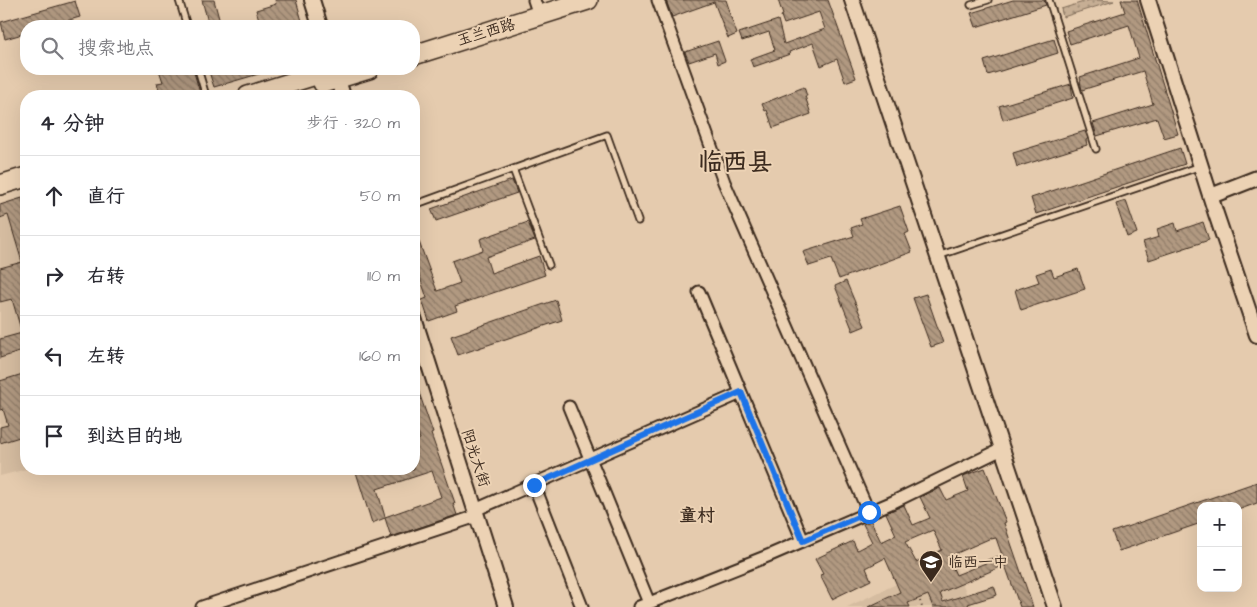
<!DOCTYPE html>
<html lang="zh">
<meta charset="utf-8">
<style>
:root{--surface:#fff;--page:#f2f2f3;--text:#2b2b33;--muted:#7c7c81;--line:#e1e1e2}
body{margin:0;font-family:"Architects Daughter","LXGW WenKai TC",sans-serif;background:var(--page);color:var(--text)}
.controls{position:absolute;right:15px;bottom:15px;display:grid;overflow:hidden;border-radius:10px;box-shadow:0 5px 20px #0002}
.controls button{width:45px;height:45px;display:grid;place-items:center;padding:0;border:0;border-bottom:1px solid var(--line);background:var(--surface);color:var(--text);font:25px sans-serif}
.stop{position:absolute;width:15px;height:15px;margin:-11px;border:4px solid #1a73e8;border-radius:50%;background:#fff}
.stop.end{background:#1a73e8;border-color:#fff;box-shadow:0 1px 5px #0008}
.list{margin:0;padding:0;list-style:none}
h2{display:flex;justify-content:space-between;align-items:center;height:65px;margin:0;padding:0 20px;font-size:21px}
h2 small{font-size:16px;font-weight:400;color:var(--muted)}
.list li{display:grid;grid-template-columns:32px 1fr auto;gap:15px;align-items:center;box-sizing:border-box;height:80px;padding:0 20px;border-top:1px solid var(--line)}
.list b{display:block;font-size:19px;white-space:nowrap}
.list em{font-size:16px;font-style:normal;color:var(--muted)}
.icon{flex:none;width:28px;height:28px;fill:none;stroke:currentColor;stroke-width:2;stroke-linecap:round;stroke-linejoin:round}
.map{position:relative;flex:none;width:1257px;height:607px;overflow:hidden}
.search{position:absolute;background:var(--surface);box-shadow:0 5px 20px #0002;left:20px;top:20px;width:400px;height:55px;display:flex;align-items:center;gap:12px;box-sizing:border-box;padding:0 18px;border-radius:20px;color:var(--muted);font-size:19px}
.panel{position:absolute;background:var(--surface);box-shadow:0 5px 20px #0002;left:20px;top:90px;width:400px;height:385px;border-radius:20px}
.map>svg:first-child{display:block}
</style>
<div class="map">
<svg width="1257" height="607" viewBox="0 0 1257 607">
<defs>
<pattern id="grass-dots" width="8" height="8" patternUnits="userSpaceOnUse" patternTransform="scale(1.25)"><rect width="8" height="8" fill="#c6ae94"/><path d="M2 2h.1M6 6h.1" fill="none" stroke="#a28e78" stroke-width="1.8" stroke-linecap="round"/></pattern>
<pattern id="building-back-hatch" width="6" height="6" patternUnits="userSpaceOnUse" patternTransform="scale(1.25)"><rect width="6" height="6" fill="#b19981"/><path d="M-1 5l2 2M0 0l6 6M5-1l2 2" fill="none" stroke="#917d69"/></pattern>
</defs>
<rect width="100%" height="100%" fill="#e5cbae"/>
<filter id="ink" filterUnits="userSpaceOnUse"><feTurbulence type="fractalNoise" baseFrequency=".02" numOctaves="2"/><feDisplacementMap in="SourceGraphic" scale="10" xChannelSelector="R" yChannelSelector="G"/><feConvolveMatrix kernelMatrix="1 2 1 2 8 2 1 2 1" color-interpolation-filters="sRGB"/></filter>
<g filter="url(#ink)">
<!-- built -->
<path fill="#d5bca0" d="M26,196L27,469L0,476V204Z
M952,558L972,607H847Z"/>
<!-- grass -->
<path fill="url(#grass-dots)" stroke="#806c59" d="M1090,0L1114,1L1063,17L1061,9Z"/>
<!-- building -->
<path fill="url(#building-back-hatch)" stroke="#3b2a1e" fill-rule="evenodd" d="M202,0H214L221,26H209Z
M275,0H296L302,21L299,22L300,26H261L256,10L276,4Z
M666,0H726L729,9H728L737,34L728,38L714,2L672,17Z
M778,0H828L856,78L845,82L837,59L821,66L813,43L789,52L790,54L753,67L750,59L775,50L769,32L742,41L739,33L778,20L784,44L825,29L819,12L784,24L781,16L783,15Z
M1013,0H1044L1046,5L976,27L971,13Z
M1121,0H1137L1178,134L1164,138L1157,118L1097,136L1093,123L1153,104L1143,71L1082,90L1080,81H1081L1080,77L1139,58L1129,25L1070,44L1066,31L1125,12Z
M75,1L80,17L48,26H26V33L5,39L1,22Z
M1054,39L1058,53L988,75L984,61Z
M718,41L725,61L718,64L715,53L689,62L685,52Z
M165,69H193L200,93L190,96H161L157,83L163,82L159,70Z
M208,69H268L269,71L214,87Z
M1071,84L1073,98L1003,120L999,106Z
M804,87L807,96H805L811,114L773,128L767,110L765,111L762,104Z
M1085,131L1088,139L1086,140L1087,145L1017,167L1013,153Z
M1180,148L1185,164L1036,214L1031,198Z
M512,180L517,193L436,221L431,209Z
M22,198L26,210L24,211L26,220V294L24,295L26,302V350L0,358V339L22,333L12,299L0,302V268L22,262L8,215L0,218V205Z
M1126,201L1137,233L1127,237L1116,204Z
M900,206L909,232L905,234L912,252L839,279L831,259L809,266L803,252L854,236L851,228L862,224L860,219Z
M528,222L535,240L486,257L491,273L539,256L545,275L455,306L457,311L429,321L422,300L427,298L414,260V228L437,291L460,283L452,261L483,250L480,239Z
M1203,222L1209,240L1149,260L1143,242L1159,237L1157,229L1175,223L1177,231Z
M1051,269L1054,277L1078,269L1085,289L1021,310L1015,290L1039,282L1036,274Z
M846,281L865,326L853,331L835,286Z
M926,294L943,343L931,347L913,298Z
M556,300L562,320L458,355L451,336Z
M26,373V435L0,443V427L8,425L3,409L0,410V381Z
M414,381H415L433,433L431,434L455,503H453L457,515L391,537L385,518L372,523L355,469H414V441L420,439L414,421ZM432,471L441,497L385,517L377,489Z
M985,468L1006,522L1004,523L1033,607H1020L1005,565L940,593L943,602L994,586L997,595L968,604L969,607H933L928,595L908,603L910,607H868L900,592L885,558L866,568L871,580L832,599L820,575L823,574L815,559L853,541L857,550L872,542L863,524L871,521L881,542L896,535L886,513L904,505L913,525L930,518L920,497L940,488L946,500L968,491L963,476ZM933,530L942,550L916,562L905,542ZM991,538V539L996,538L1002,555L987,560L988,562L956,575L948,557Z
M1257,482V503L1238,510V506H1201V523L1119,551L1112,532Z"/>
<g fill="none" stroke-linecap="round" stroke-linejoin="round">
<!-- service casing -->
<g stroke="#3b2a1e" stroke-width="9">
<path id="service" d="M179,0L187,26
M1049,0L1096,149
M971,5L988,0
M198,69L206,96
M513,169L549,265
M414,205L607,135L638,221
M938,256L1201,166"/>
</g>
<!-- minor casing -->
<g stroke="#3b2a1e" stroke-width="15">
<path id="minor" d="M534,0L536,6
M658,0L724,182L869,513
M699,292L803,541
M569,407L649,603
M534,485L582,607
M475,510L741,393
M202,607L477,516
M639,607L770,555L893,502L1002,449"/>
</g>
<!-- tertiary casing -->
<g stroke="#3b2a1e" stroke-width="18">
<path id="tertiary" d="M312,0L320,26
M852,0L1055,607
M1148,0L1216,214L1257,335
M335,71L343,96
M1211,196L1257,178
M414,318L506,607"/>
</g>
<!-- trunk casing -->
<g stroke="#3b2a1e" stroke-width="22">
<path id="trunk" d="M414,55L588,0
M323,83L369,69
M248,96L335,69
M0,185L26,177"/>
</g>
<!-- path -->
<path stroke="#3b2a1e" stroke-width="2" stroke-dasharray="1 4" stroke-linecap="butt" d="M920,601L922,607"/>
<!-- service -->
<use href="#service" stroke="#ecd2b4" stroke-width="5.5"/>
<!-- minor -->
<use href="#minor" stroke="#ecd2b4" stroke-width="11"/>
<!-- tertiary -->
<use href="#tertiary" stroke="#ecd2b4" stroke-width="14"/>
<!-- trunk -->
<use href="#trunk" stroke="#ecd2b4" stroke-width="19"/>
</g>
</g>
<g fill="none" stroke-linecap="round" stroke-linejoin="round" filter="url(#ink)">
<!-- route -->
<path stroke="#1a73e8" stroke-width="6" d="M534,485L741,392L803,541L869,512"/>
</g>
<!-- icons -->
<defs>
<g id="school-pin" transform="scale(1.25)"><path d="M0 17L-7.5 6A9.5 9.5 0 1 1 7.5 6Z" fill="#3b2a1e" stroke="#ecd2b4"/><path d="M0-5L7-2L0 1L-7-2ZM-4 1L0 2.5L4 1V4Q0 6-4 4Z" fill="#fff"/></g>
</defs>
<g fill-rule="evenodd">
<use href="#school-pin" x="931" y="562"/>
</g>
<g text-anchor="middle" stroke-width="4" stroke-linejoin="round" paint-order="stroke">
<!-- street labels -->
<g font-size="15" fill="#3b2a1e" stroke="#ecd2b4">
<text transform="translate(486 32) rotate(-17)" y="5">玉兰西路</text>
<text transform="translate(476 458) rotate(72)" y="5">阳光大街</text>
</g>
<!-- poi labels -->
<g font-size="15" fill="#3b2a1e" stroke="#ecd2b4" text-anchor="start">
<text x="948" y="567">临西一中</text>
</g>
<!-- quarter labels -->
<g font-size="18" font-weight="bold" fill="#3b2a1e" stroke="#ecd2b4">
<text x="697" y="521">童村</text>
</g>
<!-- town labels -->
<g font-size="25" font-weight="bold" fill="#3b2a1e" stroke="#ecd2b4">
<text x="735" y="170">临西县</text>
</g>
</g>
</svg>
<div class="controls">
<button>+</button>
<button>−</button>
</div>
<div class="stop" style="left:869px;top:512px"></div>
<div class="stop end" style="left:534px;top:485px"></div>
<div class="search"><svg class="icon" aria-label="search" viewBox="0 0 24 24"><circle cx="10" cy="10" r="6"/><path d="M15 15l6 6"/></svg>搜索地点</div>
<section class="panel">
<h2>4 分钟<small>步行 · 320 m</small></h2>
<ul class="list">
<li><svg class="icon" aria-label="ahead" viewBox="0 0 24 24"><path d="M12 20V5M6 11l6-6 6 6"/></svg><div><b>直行</b></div><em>50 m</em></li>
<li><svg class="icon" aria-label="right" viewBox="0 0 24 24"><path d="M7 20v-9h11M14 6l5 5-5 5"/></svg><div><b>右转</b></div><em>110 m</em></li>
<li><svg class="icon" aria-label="left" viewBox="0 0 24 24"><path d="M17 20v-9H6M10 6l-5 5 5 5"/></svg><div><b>左转</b></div><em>160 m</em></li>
<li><svg class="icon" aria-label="arrive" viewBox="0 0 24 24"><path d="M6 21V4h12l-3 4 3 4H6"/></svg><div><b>到达目的地</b></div></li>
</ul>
</section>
</div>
